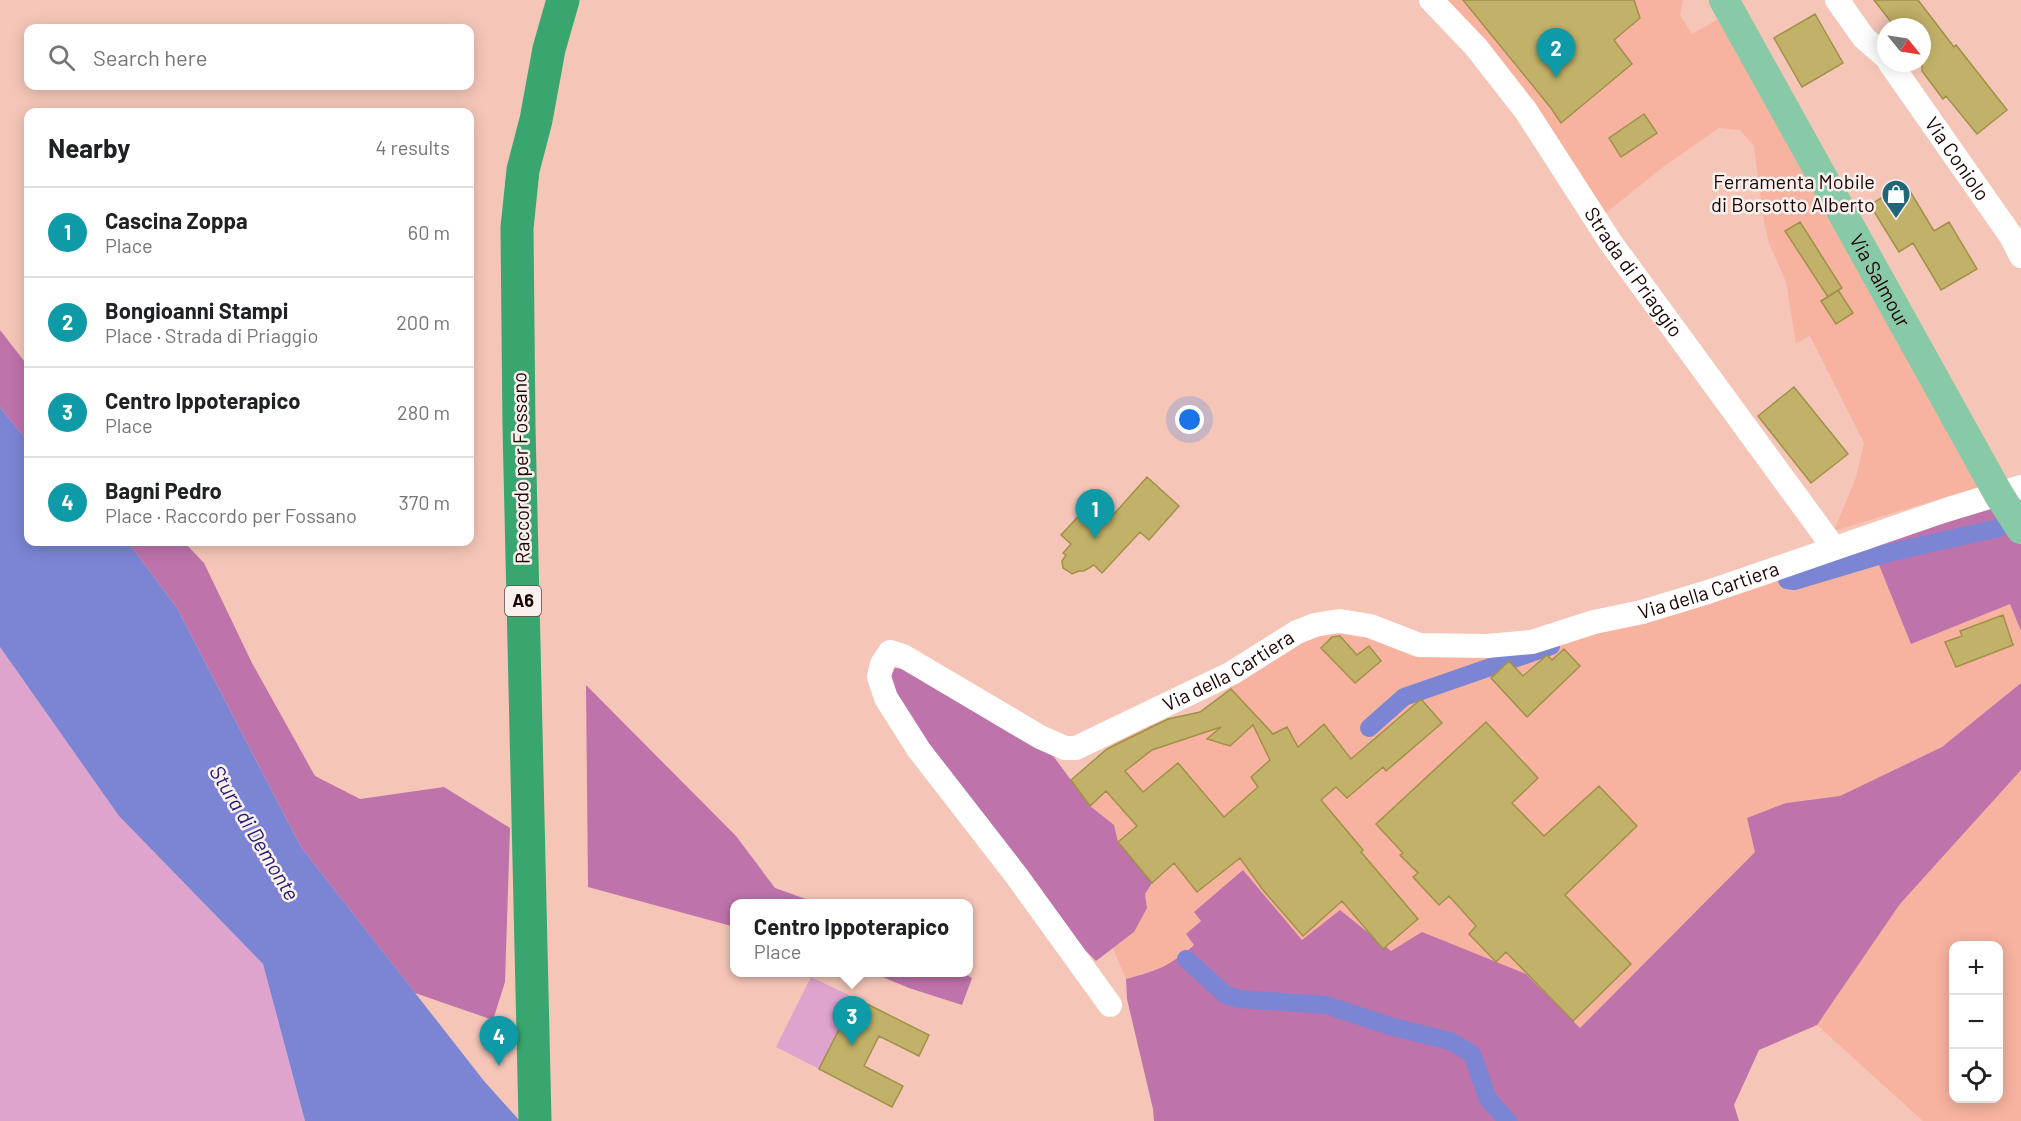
<!DOCTYPE html>
<meta charset="utf-8">
<style>
:root{--surface:#fff;--page:#f2f2f2;--text:#202124;--muted:#757577;--line:#e0e0e0;--accent:#2563eb}
body{margin:0;font-family:Barlow,sans-serif;background:var(--page);color:var(--text)}
.controls{position:absolute;right:18px;bottom:18px;display:grid;overflow:hidden;border-radius:12px;box-shadow:0 3px 15px #0003}
.controls button{width:54px;height:54px;display:grid;place-items:center;padding:0;border:0;border-bottom:2px solid var(--line);background:var(--surface);color:var(--text);font:30px sans-serif}
.compass{position:absolute;left:1877px;top:18px;width:54px;height:54px;border-radius:50%;background:var(--surface);box-shadow:0 3px 15px #0003;rotate:120deg}
.you{position:absolute;left:1190px;top:420px;width:21px;height:21px;margin:-15px;border:4px solid #fff;border-radius:50%;background:#1a73e8;box-shadow:0 0 0 9px #1a73e833}
.badge{display:grid;place-items:center;width:39px;height:39px;border-radius:50%;background:var(--accent);color:#fff;font-size:20px;font-weight:700}
.pin{position:absolute;translate:-50% -50px;filter:drop-shadow(0 2px 3px #0008)}
.pin::after{content:'';position:absolute;top:32px;width:21px;height:18px;background:inherit;clip-path:polygon(0 0,100% 0,50% 100%)}
.popup{position:absolute;left:730px;top:899px;width:243px;height:78px;box-sizing:border-box;display:grid;place-content:center;border-radius:12px;background:var(--surface);filter:drop-shadow(0 2px 4px #0005);font-size:20px;white-space:nowrap;color:var(--muted)}
.popup b{font-size:22px;color:var(--text)}
.popup::after{content:'';position:absolute;left:50%;top:100%;margin-left:-12px;border:12px solid transparent;border-top-color:var(--surface)}
.list{margin:0;padding:0;list-style:none}
h2{display:flex;justify-content:space-between;align-items:center;height:78px;margin:0;padding:0 24px;font-size:26px}
h2 small{font-size:20px;font-weight:400;color:var(--muted)}
.list li{display:grid;grid-template-columns:39px 1fr auto;gap:18px;align-items:center;box-sizing:border-box;height:90px;padding:0 24px;border-top:2px solid var(--line)}
.list b{display:block;font-size:22px;white-space:nowrap}
.list p{margin:0;font-size:20px;white-space:nowrap;color:var(--muted)}
.list em{font-size:20px;font-style:normal;color:var(--muted)}
.icon{flex:none;width:33px;height:33px;fill:none;stroke:currentColor;stroke-width:2;stroke-linecap:round;stroke-linejoin:round}
.map{position:relative;flex:none;width:2021px;height:1121px;overflow:hidden}
.search{position:absolute;background:var(--surface);box-shadow:0 3px 15px #0003;left:24px;top:24px;width:450px;height:66px;display:flex;align-items:center;gap:15px;box-sizing:border-box;padding:0 21px;border-radius:12px;color:var(--muted);font-size:22px}
.panel{position:absolute;background:var(--surface);box-shadow:0 3px 15px #0003;left:24px;top:108px;width:450px;height:438px;border-radius:12px}
.map>svg:first-child{display:block}
</style>
<div class="map">
<svg width="2021" height="1121" viewBox="0 0 2021 1121">
<rect width="100%" height="100%" fill="#f5c6b8"/>
<!-- built -->
<path fill="#f7b39f" fill-rule="evenodd" d="M1421,0H1683L1680,15L1692,34L1718,19L1985,485L1834,531L1856,477L1864,443L1810,336L1796,343L1786,282L1769,243L1764,222L1754,146L1740,130L1719,128L1663,167L1591,225L1469,49Z
M1871,545L2010,604L2021,631V683L1942,747L1840,796L1786,803L1755,852L1580,1028L1526,974L1391,951L1303,940L1194,913L1201,921L1186,934L1194,944L1174,962L1162,969L1126,979L1113,948L1134,932L1114,825L1090,806L1071,780L1131,729L1200,712L1229,688L1221,670L1300,617L1327,630L1491,656Z
M2021,770V1121H1923L1817,1025L1900,904ZM1954,946H1998V1098H1954Z"/>
<!-- green -->
<path fill="#dfa4ce" d="M0,647L119,816L263,964L305,1121H0Z
M811,977L855,998L819,1069L776,1047Z"/>
<!-- forest -->
<path fill="#be73ab" d="M0,330L28,366V442L0,407Z
M2021,500V631L2010,604L1911,644L1871,545Z
M128,542H184L204,563L252,663L315,776L360,799L444,787L510,828L505,982L493,1020L415,993L301,847L177,608Z
M895,668L903,669L1006,724L1054,757L1090,806L1114,825L1118,842L1152,883L1145,894L1147,908L1134,932L1096,961L1073,938L898,702L890,678Z
M2021,683V770L1900,904L1817,1025L1759,1050L1734,1105L1739,1121H1154L1153,1109L1127,999L1126,979C1159,970 1168,967 1194,945L1186,934L1201,921L1194,912L1243,870L1302,940L1340,910L1391,951L1422,932L1526,974L1580,1028L1755,852L1747,818L1786,803L1840,796L1942,747Z
M586,685L736,836L775,888L817,903L735,904V927L588,887Z
M873,973H963L972,978L962,1005L909,988Z"/>
<!-- water -->
<path fill="#7b85d4" d="M0,407L28,442V542H128L177,608L301,847L484,1081L520,1121H305L263,964L119,816L0,647Z"/>
<g fill="none" stroke-linecap="round" stroke-linejoin="round">
<!-- canal -->
<path stroke="#7b85d4" stroke-width="18" d="M1787,580L1794,581L1888,553L1999,528
M1369,728L1404,697L1551,646
M1186,959L1226,995L1240,999L1326,1005L1393,1027L1450,1041L1472,1054L1488,1099L1508,1121"/>
</g>
<!-- building -->
<path fill="#c2b168" stroke="#a19148" stroke-width="1.5" fill-rule="evenodd" d="M1463,0H1634L1640,18L1614,40L1632,64L1561,123L1551,108Z
M1874,0H1918L1954,47L1956,45L2007,110L1977,134L1946,96L1943,99L1922,71V27H1895Z
M1815,14L1843,63L1802,87L1774,38Z
M1644,114L1657,133L1621,157L1609,138Z
M1905,183L1934,231L1949,222L1977,269L1941,290L1913,243L1899,252L1870,205Z
M1800,222L1842,288L1828,297L1785,231Z
M1838,290L1853,313L1836,324L1821,301Z
M1794,387L1848,454L1811,483L1758,416Z
M1147,477L1179,506L1149,540L1140,532L1102,573L1094,565L1084,571H1079L1072,574L1068,571L1063,568L1062,561L1066,555L1063,553L1071,544L1061,535L1088,506L1106,523Z
M2003,615L2013,645L1956,667L1945,642L1962,636L1960,631Z
M1340,636L1357,655L1369,646L1381,661L1355,683L1321,648L1332,637Z
M1564,649L1580,666L1527,717L1491,678L1509,661L1523,676L1547,655L1552,660Z
M1231,689L1273,734L1287,727L1298,747L1324,724L1351,759L1421,699L1442,723L1386,771L1383,767L1347,798L1336,787L1321,800L1363,850L1361,852L1418,919L1383,949L1342,901L1303,936L1263,890L1240,858L1197,892L1174,863L1152,883L1118,842L1137,826L1106,791L1090,806L1071,780L1107,749L1168,719L1200,712ZM1253,725L1270,760L1251,777L1258,787L1224,817L1178,763L1143,792L1125,771L1152,750L1221,727L1207,739L1230,746Z
M1486,722L1538,778L1512,803L1544,836L1599,786L1637,826L1565,895L1631,964L1573,1021L1506,952L1496,962L1469,934L1476,926L1449,896L1439,905L1413,877L1418,873L1400,855L1403,853L1376,824Z
M855,998L929,1035L919,1056L879,1036L864,1066L903,1086L892,1107L819,1069Z"/>
<g fill="none" stroke-linecap="round" stroke-linejoin="round">
<!-- minor -->
<g stroke="#fff" stroke-width="24">
<path id="s1" d="M1431,0L1476,47L1526,111L1611,243L1834,548"/>
<path d="M1837,0L1864,38L1886,57"/>
<path id="s2" d="M1890,63L2011,236L2021,256"/>
<path id="s3" d="M1110,1005L1016,875L919,750L886,698L879,677L882,664L890,652L903,656L1040,737L1065,748H1076L1232,673L1297,632L1315,625L1339,621L1370,626L1419,645L1487,646L1532,642L1594,622L1642,612L1708,592L1946,510L2021,487"/>
</g>
<!-- major -->
<path stroke="#88caa8" stroke-width="30" id="s4" d="M1724,0L1999,495L2021,529"/>
<!-- highway -->
<path stroke="#38a66e" stroke-width="33" d="M535,1121L519,427L517,228L523,170L536,120L549,49L563,0"/>
</g>
<!-- icons -->
<defs>
<g id="shop-pin" transform="scale(1.5)"><path d="M0 17L-7.5 6A9.5 9.5 0 1 1 7.5 6Z" fill="#216677" stroke="#faf1ef"/><path d="M-5-2.5h2.3a2.7 3.5 0 0 1 5.4 0H5L5.5 6h-11ZM-1.5-2.5h3a1.5 2.3 0 0 0-3 0Z" fill="#fff"/></g>
</defs>
<g fill-rule="evenodd">
<use href="#shop-pin" x="1896" y="194"/>
</g>
<g text-anchor="middle" stroke-width="5" stroke-linejoin="round" paint-order="stroke">
<!-- shield labels -->
<rect fill="#faf1ef" stroke="#5f4b48" stroke-width="1.5" x="505" y="586" width="36" height="30" rx="4.5"/>
<g font-size="18" font-weight="bold" fill="#1c0401">
<text x="523" y="607">A6</text>
</g>
<!-- street labels -->
<g font-size="20" fill="#1c0401" stroke="#faf1ef">
<text dy="7" stroke="none"><textPath href="#s2" startOffset="117">Via Coniolo</textPath></text>
<text dy="7" stroke="none"><textPath href="#s1" startOffset="340">Strada di Priaggio</textPath></text>
<text dy="7" stroke="none"><textPath href="#s4" startOffset="321">Via Salmour</textPath></text>
<text transform="translate(521 468) rotate(-91)" y="7">Raccordo per Fossano</text>
<text dy="7" stroke="none"><textPath href="#s3" startOffset="1316">Via della Cartiera</textPath></text>
<text dy="7" stroke="none"><textPath href="#s3" startOffset="812">Via della Cartiera</textPath></text>
</g>
<!-- poi labels -->
<g font-size="20" fill="#1c0401" stroke="#faf1ef" text-anchor="end">
<text x="1875" y="189">Ferramenta Mobile<tspan x="1875" dy="23">di Borsotto Alberto</tspan></text>
</g>
<!-- water labels -->
<g font-size="21" font-style="italic" fill="#231976" stroke="#faf1ef">
<text transform="translate(254 833) rotate(59)" y="7">Stura di Demonte</text>
</g>
</g>
</svg>
<div class="controls">
<button>+</button>
<button>−</button>
<button><svg class="icon" aria-label="locate" viewBox="0 0 24 24"><circle cx="12" cy="12" r="6"/><path d="M12 2v4M12 18v4M2 12h4M18 12h4"/></svg></button>
</div>
<svg class="compass" viewBox="-18 -18 36 36"><path d="M0-13l5 13h-10z" fill="#e53935"/><path d="M0 13l5-13h-10z" fill="#757577"/></svg>
<div class="you"></div>
<div class="pin badge" style="left:1095px;top:539px;background:#0f9aa8">1</div>
<div class="pin badge" style="left:1556px;top:78px;background:#0f9aa8">2</div>
<div class="pin badge" style="left:852px;top:1046px;background:#0f9aa8">3</div>
<div class="popup"><b>Centro Ippoterapico</b>Place</div>
<div class="pin badge" style="left:499px;top:1066px;background:#0f9aa8">4</div>
<div class="search"><svg class="icon" aria-label="search" viewBox="0 0 24 24"><circle cx="10" cy="10" r="6"/><path d="M15 15l6 6"/></svg>Search here</div>
<section class="panel">
<h2>Nearby<small>4 results</small></h2>
<ul class="list">
<li><span class="badge" style="background:#0f9aa8">1</span><div><b>Cascina Zoppa</b><p>Place</p></div><em>60 m</em></li>
<li><span class="badge" style="background:#0f9aa8">2</span><div><b>Bongioanni Stampi</b><p>Place · Strada di Priaggio</p></div><em>200 m</em></li>
<li><span class="badge" style="background:#0f9aa8">3</span><div><b>Centro Ippoterapico</b><p>Place</p></div><em>280 m</em></li>
<li><span class="badge" style="background:#0f9aa8">4</span><div><b>Bagni Pedro</b><p>Place · Raccordo per Fossano</p></div><em>370 m</em></li>
</ul>
</section>
</div>
